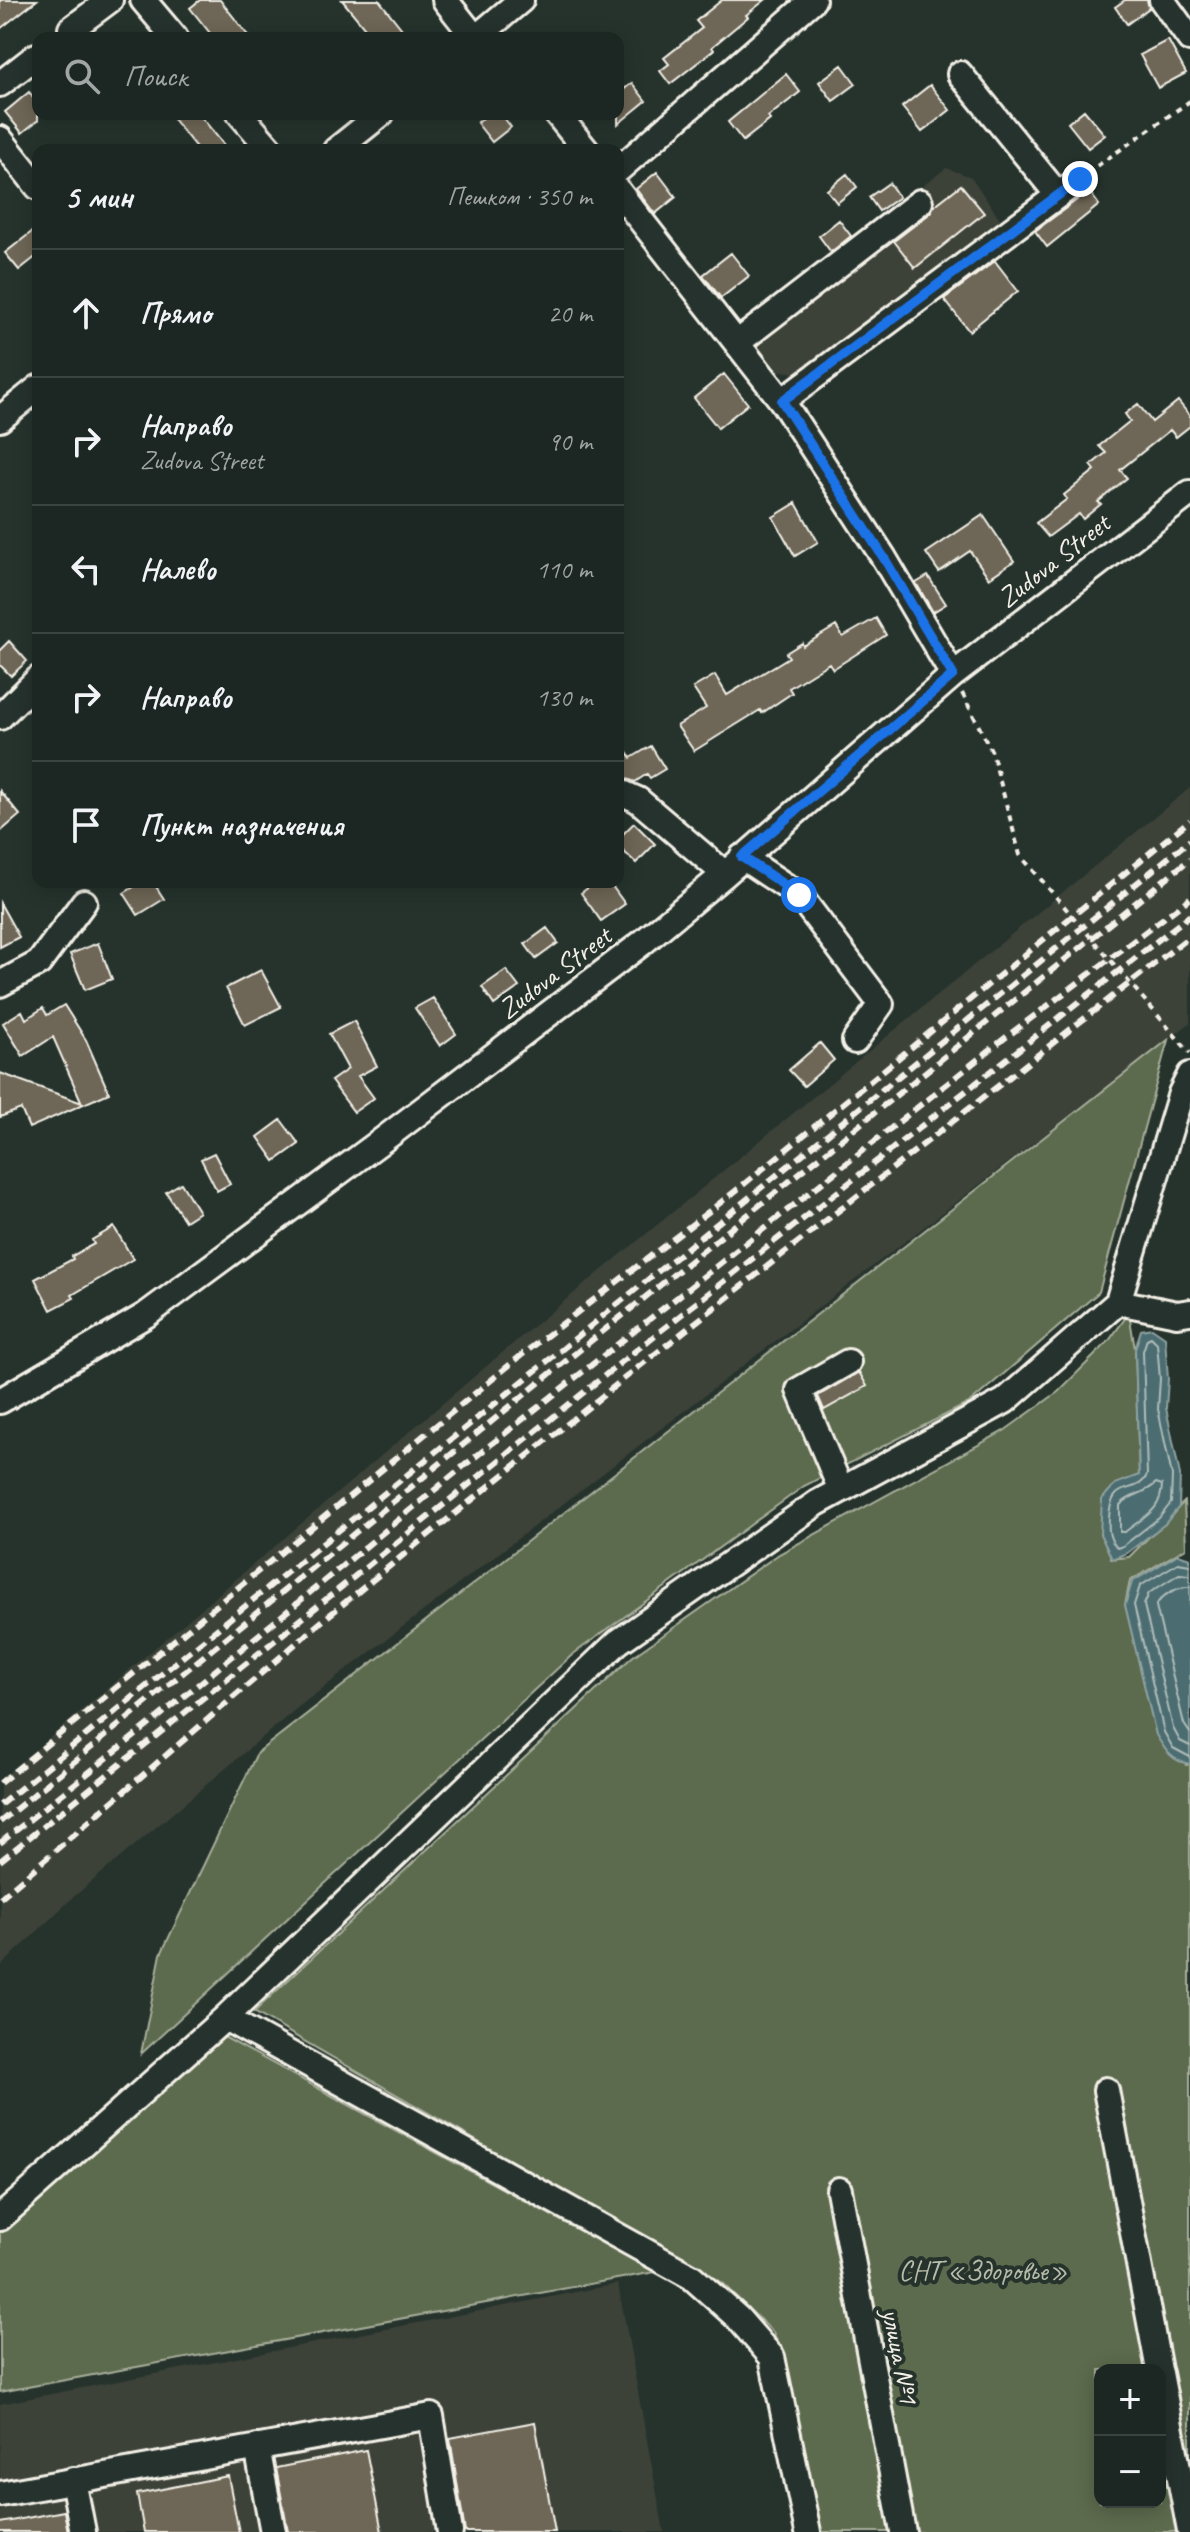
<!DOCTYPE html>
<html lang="ru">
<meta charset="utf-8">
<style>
:root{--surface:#1c2622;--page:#252e2a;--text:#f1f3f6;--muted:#a0a5a5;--line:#3a4340}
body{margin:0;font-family:Caveat,sans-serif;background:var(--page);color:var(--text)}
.controls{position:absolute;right:24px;bottom:24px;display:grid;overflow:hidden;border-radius:16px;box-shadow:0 4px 20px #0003}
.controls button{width:72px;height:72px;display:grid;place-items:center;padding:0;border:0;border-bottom:2px solid var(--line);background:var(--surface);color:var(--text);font:40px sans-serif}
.stop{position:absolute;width:24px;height:24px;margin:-18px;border:6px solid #1a73e8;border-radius:50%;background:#fff}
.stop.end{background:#1a73e8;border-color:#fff;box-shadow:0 2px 8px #0008}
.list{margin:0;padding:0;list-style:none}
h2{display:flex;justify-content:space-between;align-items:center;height:104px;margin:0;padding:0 32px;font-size:34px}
h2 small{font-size:26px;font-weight:400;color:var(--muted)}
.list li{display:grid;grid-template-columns:52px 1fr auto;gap:24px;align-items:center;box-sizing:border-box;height:128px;padding:0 32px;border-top:2px solid var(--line)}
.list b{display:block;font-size:30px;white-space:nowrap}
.list p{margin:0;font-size:26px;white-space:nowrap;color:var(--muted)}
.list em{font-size:26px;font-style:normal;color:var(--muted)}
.icon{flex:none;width:44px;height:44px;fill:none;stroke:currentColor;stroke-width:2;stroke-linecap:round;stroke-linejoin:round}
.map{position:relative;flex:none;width:1190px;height:2532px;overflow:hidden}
.search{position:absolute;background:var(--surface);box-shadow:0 4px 20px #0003;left:32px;top:32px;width:592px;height:88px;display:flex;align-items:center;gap:20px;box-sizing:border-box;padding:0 28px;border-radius:16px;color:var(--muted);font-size:30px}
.panel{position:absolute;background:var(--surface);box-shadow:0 4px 20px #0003;left:32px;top:144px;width:592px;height:744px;border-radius:16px}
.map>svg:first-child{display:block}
</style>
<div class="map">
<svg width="1190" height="2532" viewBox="0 0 1190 2532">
<rect width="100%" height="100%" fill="#26332d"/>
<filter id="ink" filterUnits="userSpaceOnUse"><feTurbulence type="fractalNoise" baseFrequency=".0125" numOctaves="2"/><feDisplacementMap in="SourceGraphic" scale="16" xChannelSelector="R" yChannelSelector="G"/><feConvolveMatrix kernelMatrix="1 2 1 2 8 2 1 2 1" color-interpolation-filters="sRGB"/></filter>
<g filter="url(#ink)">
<!-- built -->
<path fill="#3c4239" d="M946,168L971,177L1000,219L941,264L946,272L810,374L780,371L737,332Z
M1190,788V1023L297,1708L70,1900L0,1967V1780L529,1330Z
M618,2284L664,2532H0V2404Z"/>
<!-- green -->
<path fill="#5b6b4e" stroke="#a8ae9b" stroke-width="2" fill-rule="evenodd" d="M1168,1040L1099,1292L971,1402L804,1486L572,1655L141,2054L161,1954L257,1753Z
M1129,1313L1135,1349L1139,1476L1115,1484L1111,1559L1129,1557L1184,1502L1186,1548L1130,1581L1125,1605L1186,1765L1190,1764V2532H820L787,2368L773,2332L722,2283L254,2012L632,1657L779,1554L1004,1431L1058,1392L1108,1342ZM1100,2370H1160V2502H1100Z
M224,2037L655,2272L0,2392V2230Z"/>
<!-- water -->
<path fill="#4b6d72" stroke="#8fa2a1" stroke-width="2" d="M1152,1328L1165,1337L1168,1379L1166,1408L1180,1475L1179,1507L1165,1524L1127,1553L1112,1559L1100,1534L1102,1499L1115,1484L1139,1475L1135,1349L1141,1330Z
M1178,1554L1190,1558V1764C1172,1762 1165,1750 1156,1735L1125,1605L1132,1582Z"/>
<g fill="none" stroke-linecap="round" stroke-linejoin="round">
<!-- shore -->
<path stroke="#b0bcb9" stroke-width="2" d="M1151,1337L1157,1343L1160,1379L1158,1409L1172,1476L1171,1503L1159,1518L1123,1546L1117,1548C1109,1539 1108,1531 1109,1518C1111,1476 1136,1498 1147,1475L1143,1351L1147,1339Z
M1156,1483L1162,1485C1161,1512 1144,1516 1125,1532H1120V1505C1130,1494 1146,1494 1156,1483Z
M1190,1565L1178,1563L1140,1586L1134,1605L1164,1732L1173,1748L1190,1757
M1190,1575L1179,1574L1149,1593L1144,1605L1173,1728L1180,1741L1190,1746
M1190,1587C1178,1586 1161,1595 1156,1606L1184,1724L1190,1733"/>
</g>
<!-- building -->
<path fill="#6e6656" stroke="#f4f1e8" stroke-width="2" d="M0,0H37L0,29Z
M200,0H220L250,38H214L190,8Z
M342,0H379L409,38H373Z
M722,0H765L746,15L748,17L712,47L714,50L670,84L660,71L669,64L664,58L702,28L696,21Z
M1125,0H1147L1149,8L1127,24L1115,7Z
M1168,40L1186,73L1158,88L1140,55Z
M842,65L856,84L833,101L819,82Z
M786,74L800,92L768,117L770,120L743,141L728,122Z
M632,83L646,101L618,124V94Z
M930,85L950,110L922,132L902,107Z
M29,92L38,103V120L22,133L5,112Z
M1084,110L1105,135L1088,148L1068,123Z
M169,114H199L228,150H198Z
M488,114H501L511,127L492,142L477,123Z
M657,172L676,197L655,214L636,189Z
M847,174L857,187L837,203L827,190Z
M889,183L899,197L879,211L869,197Z
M961,185L984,213L915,268L894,241L929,214L934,206Z
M1089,191L1099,205L1047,247L1035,231Z
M839,220L851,236L831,252L819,236Z
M38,227V255L19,270L5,253Z
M731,253L749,276L721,298L703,275Z
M995,261L1018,291L969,331L944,299Z
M724,374L748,404L718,428L694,398Z
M1178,401L1190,416V426L1176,437L1170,430L1120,470L1127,478L1098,502L1101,504L1083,519L1079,514L1048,537L1036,523L1067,499L1064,495L1095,470L1091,465L1106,453L1099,446L1130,421L1125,414L1138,404L1152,422Z
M796,503L818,542L795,556L773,517Z
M983,515L1014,561L989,578L970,551L939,572L926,553Z
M928,576L946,604L933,612L916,583Z
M876,618L886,635L833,669L829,663L789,688L792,693L762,713L760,710L694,751L677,726L706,708L693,688L715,675L727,695L789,657L786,653L802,643L803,646L836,626L843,637Z
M9,641L27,661L11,676L0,665V650Z
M618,738L631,758L651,746L665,769L650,778L647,774L635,782L625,778L618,767Z
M0,791L20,815L0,832Z
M634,823L655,844L636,863L618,846V839Z
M142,882H153L164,899L138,915L124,893Z
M596,882H609L625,904L601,921L581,893Z
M0,903L19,937L0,947Z
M547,928L558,943L536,959L525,944Z
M98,943L112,979L85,990L70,954Z
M261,970L281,1007L245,1025L226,988Z
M506,970L519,987L494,1005L482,987Z
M433,998L456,1034L440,1046L415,1008Z
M64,1005L86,1040L109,1093L29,1128L21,1109L0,1117V1073L82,1103L53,1037L23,1056L3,1023L22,1011L26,1019L43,1008L47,1015Z
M354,1021L377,1066L358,1076L374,1098L354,1112L331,1081L348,1069L329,1034Z
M820,1043L834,1060L804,1086L789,1070Z
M281,1120L299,1144L275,1161L258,1137Z
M214,1153L230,1184L217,1191L201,1159Z
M181,1183L199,1212L185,1221L166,1192Z
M114,1227L133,1259L72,1295L74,1298L51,1310L35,1279L73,1259L72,1256L94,1244L92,1240Z
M859,1372L867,1386L824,1410L818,1396Z
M535,2422L555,2532H465L450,2438Z
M366,2450L382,2532H288L276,2468Z
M228,2476L239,2532H144L137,2494Z
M64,2511L68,2532H0V2523Z"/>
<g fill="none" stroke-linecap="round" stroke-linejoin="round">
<!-- minor casing -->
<g stroke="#f4f1e8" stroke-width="30">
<path id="minor" d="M143,0L175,38
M445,0L475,38
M1162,0L1190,39
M71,29L110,0
M476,38L521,0
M960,74L1058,195
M0,84L36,56
M240,114L271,150
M557,114L586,150
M0,139L38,187
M336,150L381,114
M618,170L813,0
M618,191L782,401L884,558L953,675
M737,343L920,202
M782,401L1080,179
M0,419L38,388
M0,717L38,679
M618,791L638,800L725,874
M742,857L799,895L881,1004L855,1041
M0,984L39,963L84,902
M1118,1302L1177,1314L1190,1312
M0,1401L146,1315L380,1142L642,943L725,874L953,675L1190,493
M841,1490L799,1390L848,1362
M225,2018L692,2277L738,2318L772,2357L808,2532
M1106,2090L1159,2370
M839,2190L903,2532
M0,2218L225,2018L618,1642L817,1503L1005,1401L1118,1302L1181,1093L1190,1075
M1160,2373L1190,2531
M257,2447L273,2532
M73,2480L83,2532
M0,2494L431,2416L450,2532"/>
</g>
<!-- path -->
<path stroke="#f4f1e8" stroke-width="4" stroke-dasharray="6 6" stroke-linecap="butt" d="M1097,166L1190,101
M962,693L992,752L1020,855L1190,1053"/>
<!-- minor -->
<use href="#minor" stroke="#26332d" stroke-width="24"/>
<!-- rail -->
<path stroke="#f4f1e8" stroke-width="6" stroke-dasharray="12 6" stroke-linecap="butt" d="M0,1783L523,1354L733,1193L1190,820
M0,1805L1190,840
M0,1822L556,1369L1190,859
M0,1843L155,1720L465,1465L1005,1038L1190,898
M0,1861L654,1336L1190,915
M0,1898L321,1622L423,1539L650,1358L1190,936"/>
</g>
</g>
<g fill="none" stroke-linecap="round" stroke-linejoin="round" filter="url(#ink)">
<!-- route -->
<path stroke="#1a73e8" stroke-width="10" d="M799,895L742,857L953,675L884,558L782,401L1080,179"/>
</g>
<g text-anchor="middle" stroke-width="8" stroke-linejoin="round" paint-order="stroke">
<!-- street labels -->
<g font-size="28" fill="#f4f1e8" stroke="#26332d">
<text transform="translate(1053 560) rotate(-38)" y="10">Zudova Street</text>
<text transform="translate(554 972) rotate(-37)" y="10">Zudova Street</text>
<text transform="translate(901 2356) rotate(79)" y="10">улица №1</text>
</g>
<!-- park labels -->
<g font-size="28" fill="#b7bbaa" stroke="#26332d">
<text x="983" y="2280">СНТ «Здоровье»</text>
</g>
</g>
</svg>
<div class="controls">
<button>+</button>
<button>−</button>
</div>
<div class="stop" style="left:799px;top:895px"></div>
<div class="stop end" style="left:1080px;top:179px"></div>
<div class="search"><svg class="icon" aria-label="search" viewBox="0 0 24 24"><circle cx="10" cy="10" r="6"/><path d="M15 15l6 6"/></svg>Поиск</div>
<section class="panel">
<h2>5 мин<small>Пешком · 350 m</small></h2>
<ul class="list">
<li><svg class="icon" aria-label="ahead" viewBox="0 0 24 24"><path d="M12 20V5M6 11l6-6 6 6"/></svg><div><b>Прямо</b></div><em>20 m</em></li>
<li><svg class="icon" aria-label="right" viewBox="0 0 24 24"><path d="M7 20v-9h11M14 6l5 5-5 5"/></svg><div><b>Направо</b><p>Zudova Street</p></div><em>90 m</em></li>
<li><svg class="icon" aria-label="left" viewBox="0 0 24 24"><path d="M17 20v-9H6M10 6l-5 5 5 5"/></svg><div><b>Налево</b></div><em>110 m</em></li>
<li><svg class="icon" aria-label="right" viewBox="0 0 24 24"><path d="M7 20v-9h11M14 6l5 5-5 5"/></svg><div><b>Направо</b></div><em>130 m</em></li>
<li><svg class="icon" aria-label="arrive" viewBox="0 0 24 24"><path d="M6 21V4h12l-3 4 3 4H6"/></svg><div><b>Пункт назначения</b></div></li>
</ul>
</section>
</div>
